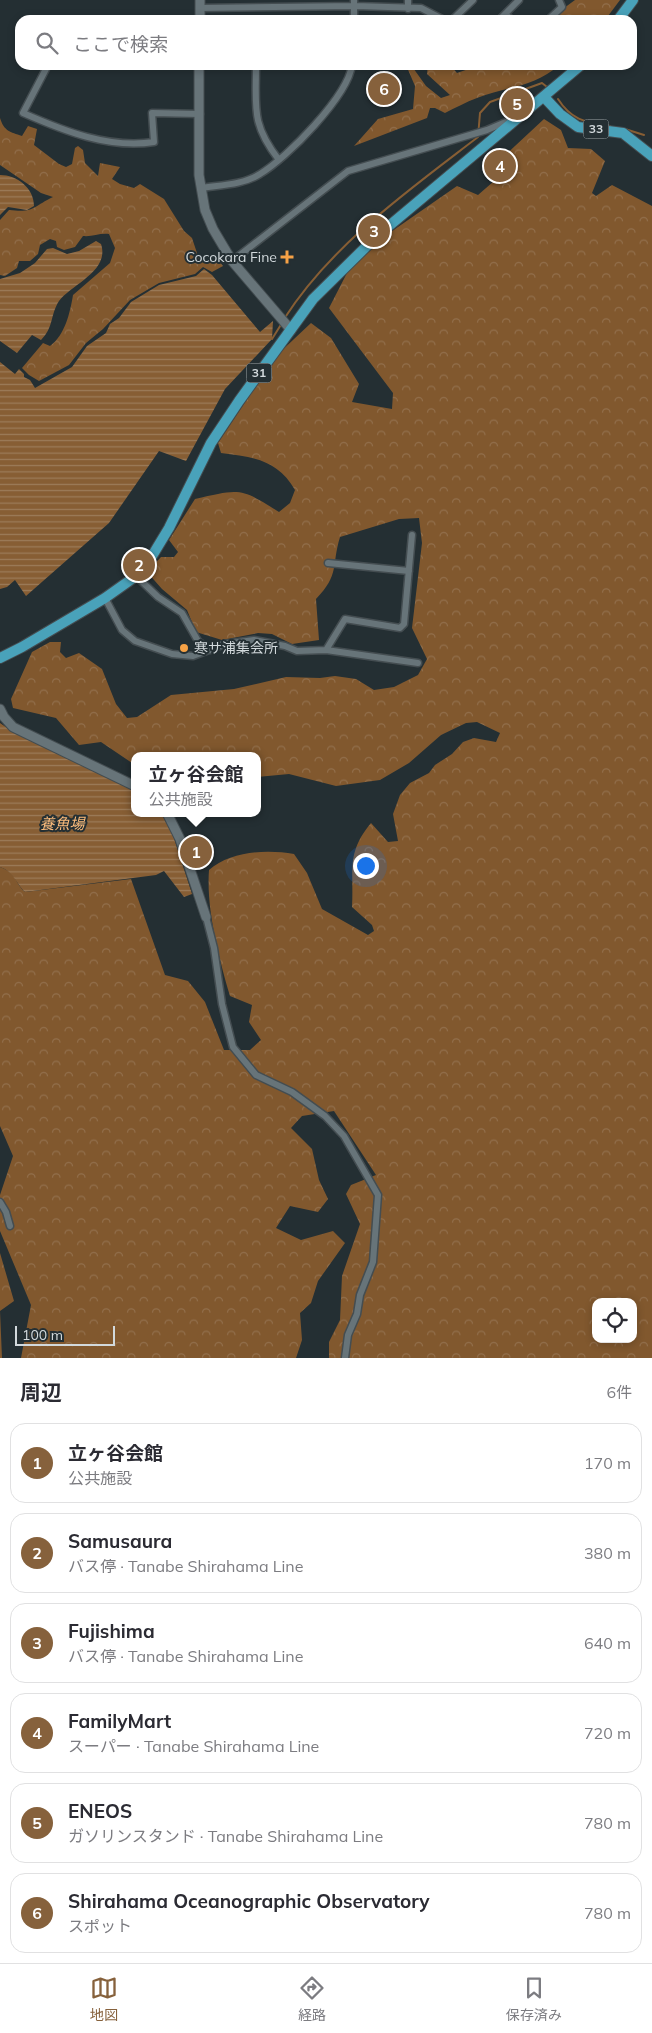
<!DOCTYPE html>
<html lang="ja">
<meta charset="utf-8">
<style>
:root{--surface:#fff;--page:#f2f2f3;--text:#2b2b33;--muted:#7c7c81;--line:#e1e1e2;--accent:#86613c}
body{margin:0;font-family:Mulish,"Noto Sans JP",sans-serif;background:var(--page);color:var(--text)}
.controls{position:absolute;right:15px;bottom:15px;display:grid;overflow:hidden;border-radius:10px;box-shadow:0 2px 8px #0003}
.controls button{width:45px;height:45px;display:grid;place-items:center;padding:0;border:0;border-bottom:1px solid var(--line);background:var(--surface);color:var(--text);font:25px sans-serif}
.scale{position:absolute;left:15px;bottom:12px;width:100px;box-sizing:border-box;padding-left:5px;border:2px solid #d2d9dc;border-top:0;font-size:14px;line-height:18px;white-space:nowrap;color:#d2d9dc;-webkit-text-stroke:4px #242f33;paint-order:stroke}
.you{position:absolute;left:365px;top:865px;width:18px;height:18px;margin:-12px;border:4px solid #fff;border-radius:50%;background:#1a73e8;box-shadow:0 0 0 8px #1a73e833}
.badge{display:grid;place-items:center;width:32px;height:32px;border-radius:50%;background:var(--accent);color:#fff;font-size:16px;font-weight:700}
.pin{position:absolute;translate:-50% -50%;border:2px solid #fff;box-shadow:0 1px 5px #0006}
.popup{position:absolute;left:131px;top:752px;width:130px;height:65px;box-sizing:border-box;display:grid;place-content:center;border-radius:10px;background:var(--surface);filter:drop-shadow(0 1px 4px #0005);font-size:16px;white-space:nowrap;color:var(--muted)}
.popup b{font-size:19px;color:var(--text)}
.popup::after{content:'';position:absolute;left:50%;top:100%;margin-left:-10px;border:10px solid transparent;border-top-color:var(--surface)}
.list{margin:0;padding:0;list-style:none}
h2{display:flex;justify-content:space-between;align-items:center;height:65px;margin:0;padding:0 20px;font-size:21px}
h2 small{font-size:16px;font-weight:400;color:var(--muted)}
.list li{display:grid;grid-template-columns:32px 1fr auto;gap:15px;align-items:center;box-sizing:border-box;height:80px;margin:0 10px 10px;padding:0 10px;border:1px solid var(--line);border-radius:15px}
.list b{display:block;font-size:19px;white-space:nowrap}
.list p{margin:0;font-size:16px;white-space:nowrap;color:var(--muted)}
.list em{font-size:16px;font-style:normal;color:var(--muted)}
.icon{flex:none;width:28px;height:28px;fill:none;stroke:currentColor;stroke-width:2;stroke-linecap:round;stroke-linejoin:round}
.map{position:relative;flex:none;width:652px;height:1358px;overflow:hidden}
.search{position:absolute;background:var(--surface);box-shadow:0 2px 8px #0003;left:15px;right:15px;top:15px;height:55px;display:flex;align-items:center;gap:12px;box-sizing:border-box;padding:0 18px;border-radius:15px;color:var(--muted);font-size:19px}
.sheet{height:605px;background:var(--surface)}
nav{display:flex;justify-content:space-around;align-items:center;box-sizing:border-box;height:70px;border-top:1px solid var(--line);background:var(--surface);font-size:14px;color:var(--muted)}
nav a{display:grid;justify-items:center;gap:2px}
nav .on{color:var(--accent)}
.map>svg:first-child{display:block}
</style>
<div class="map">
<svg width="652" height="1358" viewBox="0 0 652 1358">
<defs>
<pattern id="forest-crowns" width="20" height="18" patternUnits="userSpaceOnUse" patternTransform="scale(1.25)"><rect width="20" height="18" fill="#81582e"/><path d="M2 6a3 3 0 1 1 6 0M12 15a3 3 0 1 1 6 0" fill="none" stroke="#926f4c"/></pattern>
<pattern id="water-rules" width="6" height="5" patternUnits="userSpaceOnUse" patternTransform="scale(1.25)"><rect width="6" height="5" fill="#875e34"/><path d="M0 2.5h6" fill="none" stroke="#9c7c5a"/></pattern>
</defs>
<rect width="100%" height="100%" fill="#242f33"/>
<!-- forest -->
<path fill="url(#forest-crowns)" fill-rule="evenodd" d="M575,0H620L605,20H557L560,11Z
M406,65H411L426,86L441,98L450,95L427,74L428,65H450L457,73L480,65H559C535,87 506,87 477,98C466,102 455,108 445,113L435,108H430L427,118L354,146L378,119L413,109L415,86Z
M0,118C4,131 10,132 22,136L28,126L37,129L34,145L59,164L66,167L72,164L75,148L78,146L83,150L85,163L98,176L100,163L120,167L112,179L120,184L134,188L140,184L164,199L184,231L192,238L199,259L208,262L217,259L223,266L212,272L203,267L195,274L159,283L130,300L103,329L86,343L69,365L39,381L29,375L22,368L43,343L50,346C65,335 70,313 73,295L110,263L115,248L109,234C99,233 92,237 83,236L75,247L64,250L57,247L56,241L50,239L40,245L38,254L30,261H19L17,268L5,276L0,275V220L9,210C35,213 32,207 53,197L41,193L0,165Z
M544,119L561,130L568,148L591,149L605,161L592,193L596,196L612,185L652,206V1358H329V1342L340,1320L342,1276L360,1224L346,1194L351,1185L376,1175L334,1111L302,1116L291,1128L312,1149L319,1180L328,1199L318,1212L290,1206L276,1228L301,1240L333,1231L345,1243L318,1281L311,1303L300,1313L302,1340L296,1358H21L31,1305L0,1231V1195L13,1156L0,1126V867C17,873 14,882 25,892L131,879L165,975L188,981L205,1002L224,1050H250L261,1040L249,1022L252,1005L230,996C219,958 206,909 209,870C230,851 267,849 294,854L307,873L322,909L368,935L374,931L372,925L352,907C354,870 346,853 371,823L388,842L398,841L393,814L400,795L410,783L429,773L435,765L452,754L463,742L474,738L496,742L500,733L477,722L466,723L441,735L409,763L380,780L336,786L289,774L257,777V756H135V765L101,742L79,745L56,718L13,708L11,699L32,652L50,642H61L60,652L66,658L79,653L102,669L116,704L127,718L137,717L171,695L234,689L286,677L320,678L335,676L356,679L374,690L394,687L418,675L427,659L412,628L422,543L419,518L399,519L340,537C331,567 340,574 316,599L319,640L292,644L272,634L258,633L222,640L196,632L187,610L162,589L147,572L161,557H174L178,552L169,540L195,499C240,489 240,487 279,512L290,503L295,490C278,460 253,457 221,453L218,443L276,356L311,323L331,338L359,384L352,402L392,409L393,393L329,308L347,273L385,236L457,186L478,195L509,168L502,158ZM596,1302H633V1339H596Z
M0,1253L14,1301L0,1311L2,1358H0Z"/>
<!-- water -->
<path fill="url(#water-rules)" d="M0,175C17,175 34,188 34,206L27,210L8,207L0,215Z
M96,241L101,244C110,271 72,284 59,301C50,315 54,327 41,340L32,335L17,353L0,341V279L20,273L35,263L47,249L53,248L67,254L79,251Z
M204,269L212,275L260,332L273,321L272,339L225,389L186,461L159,451L109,523L26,596L15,580L7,587L0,589V362L15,374L19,369L24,374V377L30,380L35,388L72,367L87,346L106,333L110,324L119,318L131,302L159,285L196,276Z
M0,723L10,730L135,791V813H161L169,823L192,894L184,897L164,871L156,875L25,892C15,882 14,872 0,867Z"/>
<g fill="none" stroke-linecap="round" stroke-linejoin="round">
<!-- stream -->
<path stroke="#875e34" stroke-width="2" d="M558,99C572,121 586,122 610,126
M625,129L644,135
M284,319C331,245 409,190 478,137L480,113L490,102L542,83L547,87
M272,339L282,323"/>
<!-- minor casing -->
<g stroke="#444d51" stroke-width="9">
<path id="minor" d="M408,0V9
M200,8L355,6L421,8L444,20
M505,14L512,20
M354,20V0
M452,20L473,0
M499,20L519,0
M548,20L562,7L559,0
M48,65L23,113C64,131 109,149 154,142L152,113L200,114
M256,65C256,108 251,124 279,160
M201,188C220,185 243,185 260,174C287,158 348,96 352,65
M232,261L348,171L487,130L513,119
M328,563L409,571
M136,576L158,597L182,613L198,641L210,650
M105,598L122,630L135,641L172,654L193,656L225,644L254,640L285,646L297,651L326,650L418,663
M326,650L345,619L400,628L404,624L412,535
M206,917L214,948L222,1004L233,1047L256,1075L292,1092L325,1116L344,1136L378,1195L373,1262L360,1295L357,1314L348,1335L345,1358
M0,1202L6,1212L10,1226"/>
</g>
<!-- tertiary casing -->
<g stroke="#444d51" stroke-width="11">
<path id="tertiary" d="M200,20V0
M199,65V175L205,210L213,229L232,261L291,330
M0,709L4,717L13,727L135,786
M167,813L180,839L206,917"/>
</g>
<!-- primary casing -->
<g stroke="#444d51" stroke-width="12">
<path id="primary" d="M618,20L633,0
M544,97L560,114L578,127L623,133L652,156
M0,658L22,647L105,598L136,576L146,566L169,528L211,443L239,401L313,299L377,236L581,65"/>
</g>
<!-- minor -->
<use href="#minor" stroke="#677479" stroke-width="6"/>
<!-- tertiary -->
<use href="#tertiary" stroke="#677479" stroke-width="9"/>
<!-- primary -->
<use href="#primary" stroke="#49a2ba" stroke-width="10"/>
</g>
<!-- markers -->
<g fill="#f6a246" stroke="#242f33" stroke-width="2">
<path d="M284.5 249.5h5v5h5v5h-5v5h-5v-5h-5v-5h5z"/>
<circle cx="184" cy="648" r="5"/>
</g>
<g text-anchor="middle" stroke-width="4" stroke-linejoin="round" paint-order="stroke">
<!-- shield labels -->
<g fill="#242f33" stroke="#9ea6a9" stroke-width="1">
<rect x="583.5" y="119.5" width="25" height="19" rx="4"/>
<rect x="246.5" y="363.5" width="25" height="19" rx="4"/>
</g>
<g font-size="12" font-weight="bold" fill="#d2d9dc">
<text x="596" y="133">33</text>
<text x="259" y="377">31</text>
</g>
<!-- poi labels -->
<g font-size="14" fill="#d2d9dc" stroke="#242f33" text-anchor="end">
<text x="277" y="262">Cocokara Fine</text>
<text x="194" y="653" text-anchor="start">寒サ浦集会所</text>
</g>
<!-- water labels -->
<g font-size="15" font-style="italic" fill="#fcbc7c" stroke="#242f33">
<text x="62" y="829">養魚場</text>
</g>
</g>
</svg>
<div class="controls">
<button><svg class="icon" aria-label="locate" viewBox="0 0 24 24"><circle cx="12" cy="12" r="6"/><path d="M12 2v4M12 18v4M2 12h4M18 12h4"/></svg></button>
</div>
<div class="scale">100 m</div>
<div class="you"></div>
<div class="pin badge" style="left:196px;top:852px">1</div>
<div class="popup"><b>立ヶ谷会館</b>公共施設</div>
<div class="pin badge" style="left:139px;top:565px">2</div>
<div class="pin badge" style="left:374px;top:231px">3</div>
<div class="pin badge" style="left:500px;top:166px">4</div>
<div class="pin badge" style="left:517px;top:104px">5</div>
<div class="pin badge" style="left:384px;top:89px">6</div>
<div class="search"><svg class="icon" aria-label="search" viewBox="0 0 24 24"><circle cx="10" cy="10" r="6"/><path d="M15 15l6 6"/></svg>ここで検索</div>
</div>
<section class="sheet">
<h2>周辺<small>6件</small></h2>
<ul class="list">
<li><span class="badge">1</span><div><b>立ヶ谷会館</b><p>公共施設</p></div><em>170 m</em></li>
<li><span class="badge">2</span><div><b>Samusaura</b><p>バス停 · Tanabe Shirahama Line</p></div><em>380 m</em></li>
<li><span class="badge">3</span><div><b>Fujishima</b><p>バス停 · Tanabe Shirahama Line</p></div><em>640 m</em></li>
<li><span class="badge">4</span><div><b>FamilyMart</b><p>スーパー · Tanabe Shirahama Line</p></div><em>720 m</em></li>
<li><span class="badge">5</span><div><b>ENEOS</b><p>ガソリンスタンド · Tanabe Shirahama Line</p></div><em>780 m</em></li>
<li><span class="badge">6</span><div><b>Shirahama Oceanographic Observatory</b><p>スポット</p></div><em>780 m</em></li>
</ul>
</section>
<nav>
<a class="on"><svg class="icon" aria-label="map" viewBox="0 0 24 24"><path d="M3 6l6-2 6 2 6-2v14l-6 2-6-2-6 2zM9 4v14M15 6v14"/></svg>地図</a>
<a><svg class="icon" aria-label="directions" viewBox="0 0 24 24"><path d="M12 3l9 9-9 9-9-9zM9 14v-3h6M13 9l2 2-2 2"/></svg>経路</a>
<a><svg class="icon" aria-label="saved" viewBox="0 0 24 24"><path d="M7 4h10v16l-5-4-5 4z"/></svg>保存済み</a>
</nav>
